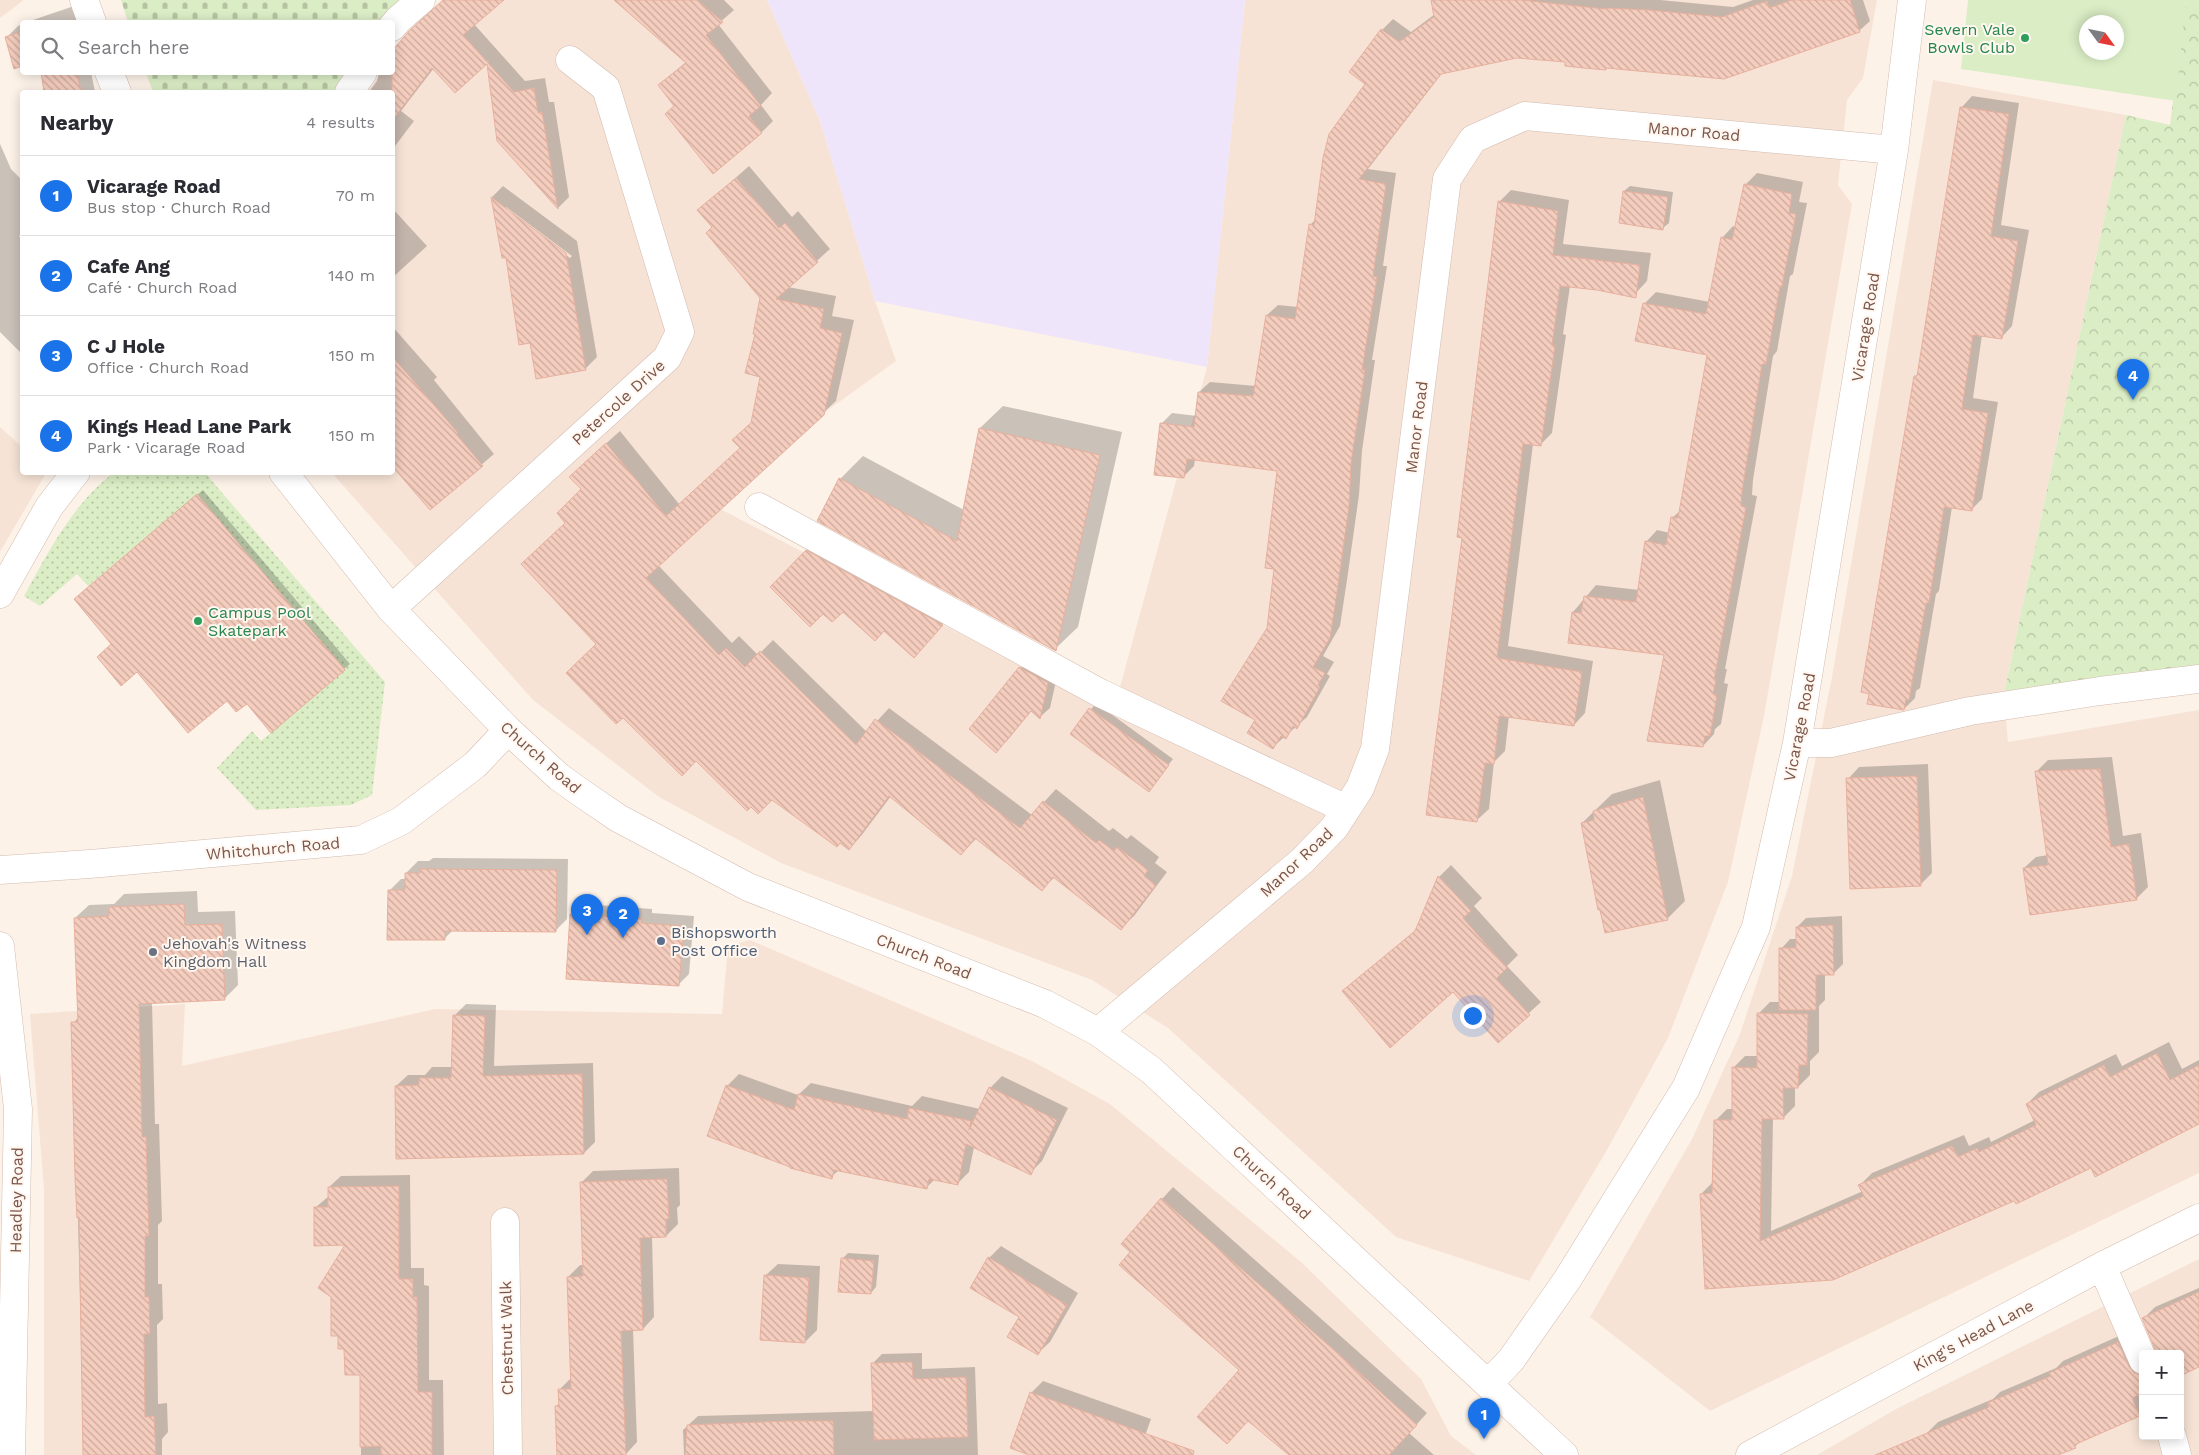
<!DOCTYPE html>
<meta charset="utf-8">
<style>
:root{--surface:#fff;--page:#f2f2f3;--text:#2b2b33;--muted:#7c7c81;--line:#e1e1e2;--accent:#1a73e8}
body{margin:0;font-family:"Work Sans",sans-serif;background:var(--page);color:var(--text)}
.controls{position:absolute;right:15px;bottom:15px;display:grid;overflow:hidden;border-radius:5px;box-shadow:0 2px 12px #0003}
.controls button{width:45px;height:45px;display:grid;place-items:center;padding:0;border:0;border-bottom:1px solid var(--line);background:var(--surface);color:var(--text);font:25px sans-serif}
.compass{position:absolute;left:2079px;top:15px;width:45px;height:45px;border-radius:50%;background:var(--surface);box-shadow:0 2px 12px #0003;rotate:123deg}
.you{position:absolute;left:1472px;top:1015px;width:18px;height:18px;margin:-12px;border:4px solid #fff;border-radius:50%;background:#1a73e8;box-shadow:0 0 0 8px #1a73e833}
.badge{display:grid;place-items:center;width:32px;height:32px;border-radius:50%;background:var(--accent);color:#fff;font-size:16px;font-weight:700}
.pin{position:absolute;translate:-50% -41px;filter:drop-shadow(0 1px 2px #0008)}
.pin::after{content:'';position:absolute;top:26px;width:18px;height:15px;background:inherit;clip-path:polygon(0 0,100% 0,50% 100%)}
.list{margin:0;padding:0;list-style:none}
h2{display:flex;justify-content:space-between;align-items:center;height:65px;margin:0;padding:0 20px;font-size:21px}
h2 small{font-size:16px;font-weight:400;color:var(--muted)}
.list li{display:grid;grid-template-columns:32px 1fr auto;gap:15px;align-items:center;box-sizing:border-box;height:80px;padding:0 20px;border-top:1px solid var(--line)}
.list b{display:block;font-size:19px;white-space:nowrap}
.list p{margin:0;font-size:16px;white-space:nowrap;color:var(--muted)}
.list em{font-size:16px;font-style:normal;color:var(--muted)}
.icon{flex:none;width:28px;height:28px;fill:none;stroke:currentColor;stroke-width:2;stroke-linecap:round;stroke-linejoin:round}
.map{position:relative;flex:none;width:2199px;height:1455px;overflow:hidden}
.search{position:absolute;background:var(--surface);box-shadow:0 2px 12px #0003;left:20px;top:20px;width:375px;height:55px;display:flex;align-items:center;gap:12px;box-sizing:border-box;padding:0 18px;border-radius:5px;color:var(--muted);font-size:19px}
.panel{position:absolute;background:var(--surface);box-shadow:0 2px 12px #0003;left:20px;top:90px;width:375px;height:385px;border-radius:5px}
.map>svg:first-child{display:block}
</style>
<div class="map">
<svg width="2199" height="1455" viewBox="0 0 2199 1455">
<defs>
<pattern id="grass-dots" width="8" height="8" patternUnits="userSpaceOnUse" patternTransform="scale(1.25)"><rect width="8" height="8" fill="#daedc5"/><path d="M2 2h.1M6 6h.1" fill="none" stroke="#b6c3a2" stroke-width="1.8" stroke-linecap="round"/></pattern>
<pattern id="forest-crowns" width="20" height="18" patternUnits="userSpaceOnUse" patternTransform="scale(1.25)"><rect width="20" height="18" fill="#daedc5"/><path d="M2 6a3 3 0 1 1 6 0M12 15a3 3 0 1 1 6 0" fill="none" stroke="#b6c3a2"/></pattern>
<pattern id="cemetery-stones" width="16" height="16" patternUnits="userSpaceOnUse" patternTransform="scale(1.25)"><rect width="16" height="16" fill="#daedc5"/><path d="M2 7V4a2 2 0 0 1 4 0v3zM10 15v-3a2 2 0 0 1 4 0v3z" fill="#b6c3a2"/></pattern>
<pattern id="building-back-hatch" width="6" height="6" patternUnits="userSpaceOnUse" patternTransform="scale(1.25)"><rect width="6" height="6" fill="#f4cdbe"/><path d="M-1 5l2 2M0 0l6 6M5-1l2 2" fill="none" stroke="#cba99c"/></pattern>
</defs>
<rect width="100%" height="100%" fill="#fdf2e8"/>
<!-- residential -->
<path fill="#f6e3d6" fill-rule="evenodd" d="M0,0H24L0,18Z
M444,0H767L820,121L875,301L896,361L703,500L1113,713L1207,367L1245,0H1877L1863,78L1847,100L1838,185L1852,204L1764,716L1728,882L1668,1038L1607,1150L1529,1281L1396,1237L1168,1028L1092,980L781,863L659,797L533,700L332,473L392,472V92H367L381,73L392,72L393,57L417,22Z
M1933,80L2126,115L2004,694L2008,742L2199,710V1173L1710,1411L1590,1317L1692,1139L1740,1034L1792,876L1832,677Z
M0,427L22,447V472L46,473L0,552Z
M750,940L1032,1061L1110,1104L1301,1262L1421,1379L1451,1436L1476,1455H44V1190L30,1014L185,1004L182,1066L435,1009L722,1014L728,946Z
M2199,1259V1455H1817L1896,1409ZM2143,1354H2180V1436H2143Z"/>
<!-- education -->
<path fill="#efe5fa" d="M767,0H1245L1207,367L875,301L820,121Z"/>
<!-- grass -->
<path fill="url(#grass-dots)" d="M113,473H205L385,682L372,795L351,805L256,810L217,768L252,731L261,741L345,670L197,495L88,586L77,574L40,606L24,596C49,551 72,505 113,473Z"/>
<!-- forest -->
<path fill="url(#forest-crowns)" d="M2186,0H2199V675L2004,694L2126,115L2170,125Z"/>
<!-- cemetery -->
<path fill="url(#cemetery-stones)" d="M121,0H409L387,22H128Z
M146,73H353L340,92H153Z"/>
<!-- pitch -->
<path fill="#daedc5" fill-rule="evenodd" d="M1968,0H2186L2176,101L1961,69ZM2086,22H2116V52H2086Z"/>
<!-- shadow -->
<path fill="#0003" fill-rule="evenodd" d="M443,0H502L474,24L525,81L545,78L549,102H554L569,197L558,208L498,140L488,61L455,92L434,68L401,111L414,121L392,150V92H369L377,81L379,72H392Z
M616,0H724L734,10L718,24L772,93L761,105L773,121L761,133L675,105L659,85L686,62Z
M1436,0H1660L1733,7L1753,0H1863L1870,21L1859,31L1608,67L1606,69L1567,61L1517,57L1443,72L1368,169L1396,173L1383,266H1387L1372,360H1375L1362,451L1359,495L1347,580L1340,626L1323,656L1334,662L1327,674L1330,676L1307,717L1273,747L1256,720L1275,568L1279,470L1195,459L1194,466L1183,477L1161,424L1172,413L1197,416L1199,392L1210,382L1256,386L1267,315L1278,305L1298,307L1310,225L1316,219L1367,83L1351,72L1382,30L1393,19L1411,32L1435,14Z
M77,5L81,22H27Z
M22,24V64L15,67L6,38L18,26Z
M42,72H91L95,92H46Z
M1972,96L2019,103L2001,225L2029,230L2012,326L2001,338L1982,335L1973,398L1998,402L1982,499L1971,510L1952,507L1939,591L1936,594L1920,688L1916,691L1915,698L1904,709L1869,703L1916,376L1919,374L1961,108Z
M0,144L11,169L22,180V232L19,236L22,239V354L0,332Z
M749,166L792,217L798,211L830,249L788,287L836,296L832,316L854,320L836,401L658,565L732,643L739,636L758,655L773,640L867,732L889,708L1032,815L1056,789L1109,831L1113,828L1127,839L1131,835L1159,857L1155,863L1167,872L1134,916L1121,928L1055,877L1042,889L977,838L961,854L891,796L861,836L849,849L772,799L597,644L567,522L583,489V464L620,431L679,504L741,448L746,427L752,422L762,376L756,333L762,298L713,227L699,210Z
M1757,173L1803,182L1799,202L1807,203L1793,274L1790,276L1777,351L1773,356L1753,480L1752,495L1757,496L1725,669H1727L1724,683L1728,684L1721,724L1715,729L1714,734L1703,746L1665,654L1573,612L1596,585L1639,590L1646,542L1657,530L1670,533L1672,518L1681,510L1708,354L1644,304L1656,292L1710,302L1722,238L1733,226L1736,227L1745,185Z
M503,186L577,241L597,357L585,369L531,342L507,256L503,257L492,197ZM506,207L572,256L570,258L506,210Z
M1630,186L1673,192L1669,223L1663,228L1624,191Z
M1511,190L1569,200L1563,244L1651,253L1647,281L1636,293L1570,286L1563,334L1566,335L1552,433L1540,445L1533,444L1508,646L1593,661L1585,713L1574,725L1509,716L1505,751L1494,762L1489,809L1477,820L1464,537L1499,202Z
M392,208L427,246L392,278Z
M392,326L437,377L434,380L494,454L430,509L392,464Z
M1003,406L1122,432L1078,627L1055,649L840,479L863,456L964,510L980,428Z
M203,490L350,664L344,669L247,702L227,699L137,670L113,643L81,593Z
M812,545L947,619L919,650L884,630L843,610L771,587Z
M1030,657L1058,672L1050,708L1040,717L1032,710L1006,742L978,719Z
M1096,703L1173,759L1152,786L1072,733Z
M2112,757L2123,836L2141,833L2148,887L2136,899L2024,868L2036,857L2048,855L2036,772L2048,760Z
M1928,764L1932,873L1920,885L1848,779L1859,767Z
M1660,780L1685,901L1667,919L1582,823L1612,794Z
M433,858L568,859L567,919L555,931L453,930L444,939L389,891L401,879H406V873L418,861H429Z
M1451,865L1482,898L1474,906L1518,955L1507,966L1541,1002L1498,1041L1453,990L1344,991L1417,929L1439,877Z
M197,891L198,912L235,911L238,985L224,999L152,1002L155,1124H159L162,1221L158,1225V1284H162L163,1319L157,1325L158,1404L167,1403L168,1432L162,1439V1455H84L73,1023L79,1017L75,918L89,905L114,904L124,894Z
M582,904L652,909V913L694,916L689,974L678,985L571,915Z
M1842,916L1843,964L1833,974H1825V1000L1819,1006V1052L1810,1061V1075L1798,1087H1795V1106L1783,1118H1773L1771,1231L1863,1191L1860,1185L1872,1173L1964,1135L1969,1146L1989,1137L1991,1142L2035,1120L2027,1104L2039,1092L2116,1054L2122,1066L2169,1042L2182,1069L2199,1060V1122L2015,1199L1706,1287L1701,1194L1713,1182L1715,1121L1727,1109H1733V1068L1745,1056H1758V1014L1770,1002H1780L1781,949L1790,939H1797V927L1806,918Z
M466,1004L496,1005L494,1066L593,1063L595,1142L584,1153L396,1086L408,1075H425L432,1067H453L455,1015Z
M739,1074L798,1095L811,1083L912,1106L922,1096L980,1109L990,1088L1002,1076L1068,1108L1042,1161L1030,1173L974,1147L969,1172L957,1184L935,1179L926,1188L839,1170L831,1177L727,1086Z
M679,1168L680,1205L677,1208L678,1224L666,1236H652L654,1317L643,1329H633L637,1442L626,1454L620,1455H558L556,1406L560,1403L559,1390L572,1377L568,1277L580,1265H584L581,1183L593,1171Z
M410,1175L411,1268H424V1285L429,1286V1380H443L444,1455H361V1374L348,1244L316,1207L329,1196V1187L341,1176Z
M1173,1187L1427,1413L1409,1433L1434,1455H1291L1241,1370L1131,1252L1162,1199Z
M1001,1246L1078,1293L1050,1342L1038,1353L989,1258Z
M848,1253L879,1255L876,1287L871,1293L842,1259Z
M778,1264L820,1266L817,1330L805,1342L766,1275Z
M2199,1288V1365L2180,1354L2143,1319L2155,1307Z
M2130,1331L2143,1356V1411L2139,1415L2081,1440L2075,1447L2055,1455H1935L1926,1434L1938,1422L1993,1399L2000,1392L2056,1368L2063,1361Z
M922,1353V1369L975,1367L978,1455H684L683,1430L698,1416L874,1411L872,1364L882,1354Z
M1043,1381L1151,1419L1140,1450L1135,1455H1033L1031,1393Z"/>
<!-- building -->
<path fill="url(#building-back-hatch)" stroke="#e8b09e" d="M443,0H504L463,35L514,92L534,88L538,113L542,112L558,209L497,141L487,64L455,93L432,68L392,121V51L409,31Z
M614,0H697L723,22L706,35L761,106L749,116L762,133L713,174L665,114L674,106L658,85L686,63Z
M1431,0H1522L1605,9L1606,8L1649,10L1722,17L1767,1L1769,8L1792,0H1850L1860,32L1724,79L1606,68V70L1584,68L1565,66V62L1517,58L1441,74L1359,179L1386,184L1373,276L1377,277L1362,370H1365L1351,463L1349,506L1337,592L1330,638L1313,667L1325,673L1318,685L1320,687L1297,729L1293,726L1286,739L1281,736L1273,749L1247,733L1255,720L1221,701L1267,628L1274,569L1265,568L1277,471L1187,459L1184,478L1154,475L1160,423L1194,427L1198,392L1253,396L1266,315L1295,319L1309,224L1314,225L1323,158L1329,134L1365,84L1349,72L1381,29L1399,42L1434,17Z
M22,31V66L14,69L5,37Z
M41,72H77L81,92H44Z
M1960,107L2009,114L1991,236L2018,241L2002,339L1973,335L1962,409L1988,413L1972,511L1944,507L1929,603H1926L1909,700L1906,699L1904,710L1867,704L1869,694L1861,692L1914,376H1917Z
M736,178L779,228L785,223L818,262L776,299L824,309L820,328L842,333L824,415L646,578L719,655L726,648L745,667L760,651L856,745L875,719L1020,828L1043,801L1096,843L1099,840L1114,851L1117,847L1148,870L1144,876L1156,885L1121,930L1053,877L1042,891L975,838L961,855L889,796L849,850L840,843L837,847L772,800L758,814L751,807L747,811L696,761L682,776L623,718L616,724L566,673L596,644L521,564L565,523L557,513L581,489L569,477L606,443L666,516L740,448L732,440L751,423L760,377L745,373L755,334H753L760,298L706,233L712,227L697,210Z
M1744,184L1792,194L1789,213L1796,214L1782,286H1780L1766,364H1762L1742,492L1741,506L1746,507L1714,680H1716L1713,694L1717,695L1710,736H1705L1703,747L1647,741L1664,655L1568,643L1572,612L1581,613L1584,596L1636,602L1645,541L1666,545L1671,517L1678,518L1707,355L1635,341L1643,303L1706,314L1721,237L1732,240Z
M1623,191L1668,197L1663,230L1619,223Z
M491,197L566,253L586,370L536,379L530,343L519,345L506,258H502Z
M1498,201L1558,211L1553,255L1640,265L1636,298L1597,290L1560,286L1552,345L1555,346L1541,446L1523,444L1497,658L1582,672L1574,726L1499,716L1494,764L1485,763L1477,822L1426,815L1462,538L1457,537Z
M392,356L458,433L456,434L483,466L430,510L392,466Z
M979,428L1100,455L1056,651L817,521L839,478L957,541Z
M197,494L345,670L271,733L247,704L236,712L227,701L188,733L137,672L121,686L97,657L111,644L74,599Z
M806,550L943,625L914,658L884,631L875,641L843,612L832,622L823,614L810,627L770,587Z
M1019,667L1048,683L1040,719L1031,711L996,753L969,729Z
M1089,708L1169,765L1149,792L1070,734Z
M2100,769L2111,847L2129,844L2137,900L2030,915L2023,868L2048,865L2035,771Z
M1917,776L1921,886L1850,889L1846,778Z
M1643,797L1668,920L1605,933L1600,910H1598L1581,823L1594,820L1593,811Z
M420,869L557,870L556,932L445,931V940H387L388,890H405V873H420Z
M1438,876L1471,911L1463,918L1507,968L1496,979L1530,1015L1498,1043L1453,992L1390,1048L1342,991L1415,931Z
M184,904L185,925L222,924L225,1000L139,1004L142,1137H146L149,1236H145V1297H149L150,1334H144L145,1417L154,1416L156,1455H83L79,1217L77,1218L75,1177L71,1022H78L74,918L109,916V907Z
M570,914L642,919L641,923L684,926L679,986L566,979Z
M1833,925L1834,975H1816V1010H1779V948H1796V927Z
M1757,1013L1808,1014L1807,1065H1799L1798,1088H1783L1784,1119H1762L1760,1241L1864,1196L1858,1185L1952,1146L1958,1157L1977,1148L1979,1152L2036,1125L2026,1104L2104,1065L2110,1077L2157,1053L2170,1080L2199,1065V1124L2095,1177L2091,1168L2016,1204L2014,1201L1833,1280L1705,1289L1700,1194L1712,1193L1714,1120H1732V1067L1757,1068Z
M453,1015L485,1016L483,1076L582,1074L584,1154L396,1159L395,1086L419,1085V1078H451Z
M726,1085L794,1110L798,1094L907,1119L909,1108L971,1121L969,1130L989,1087L1057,1120L1031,1175L966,1144L958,1185L929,1179L927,1189L834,1170L832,1179L790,1168V1167L707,1136Z
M667,1179L669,1219H666V1237L640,1238L643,1330L621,1331L626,1455H557L555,1406H559L558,1389H571L567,1277L583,1276L580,1182Z
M399,1186V1279H413V1297H417L418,1392H432V1455H381V1446L360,1447V1375H345L344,1349H338V1336H331V1297L318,1288L345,1245L314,1246V1207H328V1187Z
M1161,1198L1351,1365L1417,1425L1389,1455H1289L1248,1421L1227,1444L1197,1417L1239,1370L1119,1265L1130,1252L1121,1244Z
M988,1257L1067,1305L1038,1355L1007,1337L1019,1317L970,1288Z
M841,1258L874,1261L871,1294L838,1292Z
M764,1275L809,1278L805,1343L760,1340Z
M2199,1292V1367L2180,1376V1354H2157L2142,1318Z
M2118,1342L2129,1367L2134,1373L2143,1375V1393L2132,1398L2140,1416L2074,1445L2076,1448L2058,1455H1875L1989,1407L1987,1403L2051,1376L2049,1373Z
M912,1362L913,1379L966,1377L968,1437L874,1440L871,1363Z
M1030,1392L1194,1451L1193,1455H1029L1010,1448Z
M788,1421H833L834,1455H685L687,1425Z"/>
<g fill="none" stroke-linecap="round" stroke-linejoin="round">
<!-- minor casing -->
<g stroke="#d3bbaf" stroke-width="29">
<path id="minor" d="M84,0L92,22
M392,27L398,20L421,0
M109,72L117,92
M349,92L363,72
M283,472L391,609L508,730L559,777L580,792L618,818L748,887L1045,1004L1098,1032L1151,1070L1564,1455
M759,507L1100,693L1346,809
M0,594L49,507L76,472
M391,609L667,358L680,332L606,88L570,60
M1797,743H1831L1970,711L2100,691L2199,679
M0,870L90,864L361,840L401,821L475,765L508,730
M0,946L18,1109L11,1455
M1098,1032L1302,861L1334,828L1360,788L1375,749L1447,179L1473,139L1525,116L1894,150
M505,1222L508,1455
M2102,1266L2143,1360
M1489,1383L1511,1360L1567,1280L1686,1088L1756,927L1797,743L1894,150L1912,0
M2172,1436L2177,1455
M1750,1455L2102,1266L2199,1218"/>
</g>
<!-- minor -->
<use href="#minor" stroke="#fff" stroke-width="28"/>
</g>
<!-- markers -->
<g fill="#2e9e5b" stroke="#fff7f0" stroke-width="2">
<circle cx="2025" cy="38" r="5"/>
<circle cx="198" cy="621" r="5"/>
</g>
<circle fill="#5c6f8a" stroke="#fff7f0" stroke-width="2" cx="661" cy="941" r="5"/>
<circle fill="#6b7280" stroke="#fff7f0" stroke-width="2" cx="153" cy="952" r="5"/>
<g text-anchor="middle" stroke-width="4" stroke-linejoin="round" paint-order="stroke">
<!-- leisure labels -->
<g font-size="16" fill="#27864d" stroke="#fff7f0" text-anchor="end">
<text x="2015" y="35">Severn Vale<tspan x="2015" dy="18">Bowls Club</tspan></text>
<text x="208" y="618" text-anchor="start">Campus Pool<tspan x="208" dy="18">Skatepark</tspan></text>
</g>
<!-- street labels -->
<g font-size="16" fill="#7a554a" stroke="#fff7f0">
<text transform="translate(1694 131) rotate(5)" y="6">Manor Road</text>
<text transform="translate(1865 327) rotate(-81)" y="6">Vicarage Road</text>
<text transform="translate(618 402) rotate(-42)" y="6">Petercole Drive</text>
<text transform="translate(1416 427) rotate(-83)" y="6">Manor Road</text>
<text transform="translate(1799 727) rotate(-79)" y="6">Vicarage Road</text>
<text transform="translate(541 757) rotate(41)" y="6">Church Road</text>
<text transform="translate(273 848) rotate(-5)" y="6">Whitchurch Road</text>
<text transform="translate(1296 862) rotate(-43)" y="6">Manor Road</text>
<text transform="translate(924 956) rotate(21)" y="6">Church Road</text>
<text transform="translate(1272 1182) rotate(43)" y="6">Church Road</text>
<text transform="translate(16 1200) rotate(-89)" y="6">Headley Road</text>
<text transform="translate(1973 1335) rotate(-28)" y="6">King's Head Lane</text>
<text transform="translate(506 1338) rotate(-91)" y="6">Chestnut Walk</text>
</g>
<!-- service labels -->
<g font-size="16" fill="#4e5e75" stroke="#fff7f0" text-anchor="start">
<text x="671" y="938">Bishopsworth<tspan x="671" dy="18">Post Office</tspan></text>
</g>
<!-- worship labels -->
<g font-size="16" fill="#5b616d" stroke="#fff7f0" text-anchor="start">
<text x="163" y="949">Jehovah's Witness<tspan x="163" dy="18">Kingdom Hall</tspan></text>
</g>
</g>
</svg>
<div class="controls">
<button>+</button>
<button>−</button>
</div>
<svg class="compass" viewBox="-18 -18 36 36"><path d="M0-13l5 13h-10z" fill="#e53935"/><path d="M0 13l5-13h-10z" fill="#7c7c81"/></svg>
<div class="you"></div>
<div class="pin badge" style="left:1484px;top:1439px">1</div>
<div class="pin badge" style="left:623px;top:938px">2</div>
<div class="pin badge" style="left:587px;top:935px">3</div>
<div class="pin badge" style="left:2133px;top:400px">4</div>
<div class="search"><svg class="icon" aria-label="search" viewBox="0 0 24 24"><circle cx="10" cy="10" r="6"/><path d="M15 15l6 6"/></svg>Search here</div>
<section class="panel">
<h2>Nearby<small>4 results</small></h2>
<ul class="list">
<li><span class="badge">1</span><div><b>Vicarage Road</b><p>Bus stop · Church Road</p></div><em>70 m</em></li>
<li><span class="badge">2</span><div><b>Cafe Ang</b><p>Café · Church Road</p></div><em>140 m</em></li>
<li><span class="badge">3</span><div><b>C J Hole</b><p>Office · Church Road</p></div><em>150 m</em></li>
<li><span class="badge">4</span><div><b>Kings Head Lane Park</b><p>Park · Vicarage Road</p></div><em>150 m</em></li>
</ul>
</section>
</div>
